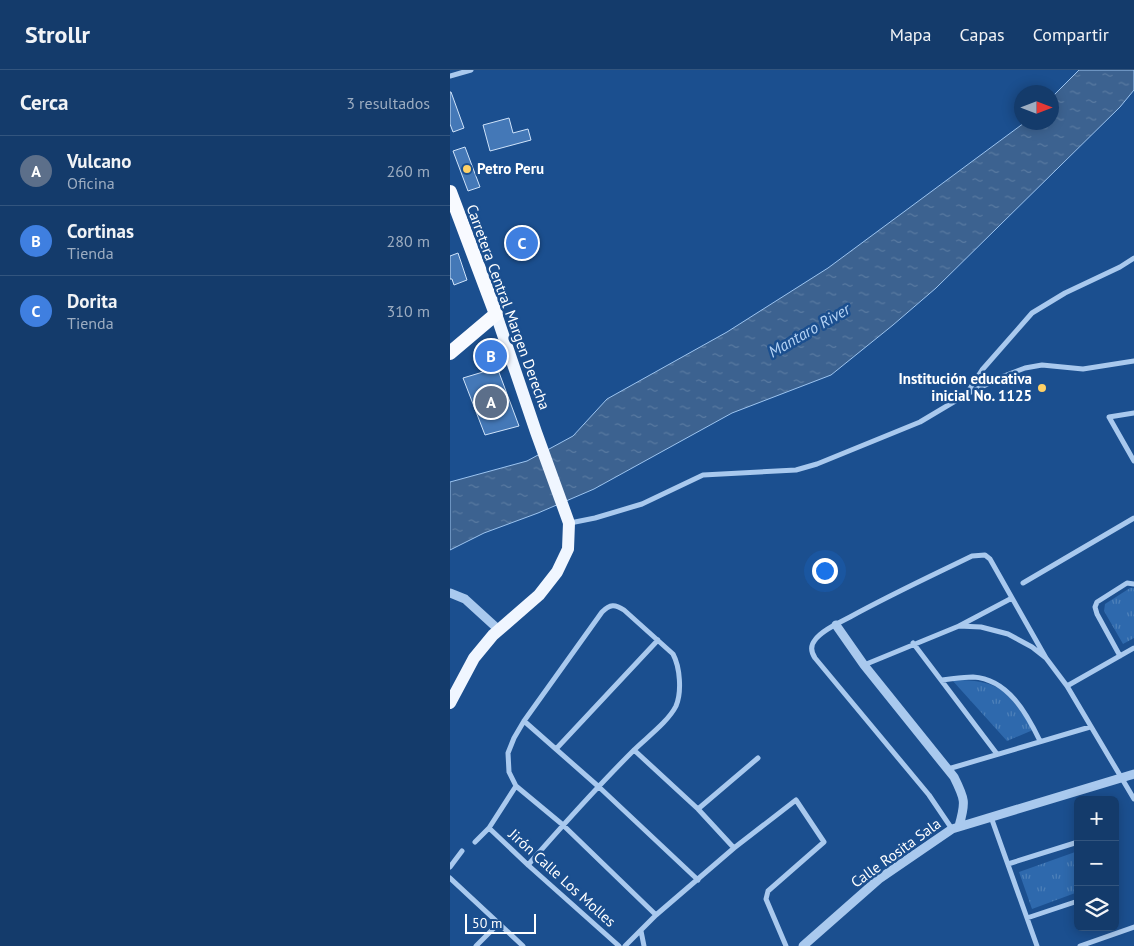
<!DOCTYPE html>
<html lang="es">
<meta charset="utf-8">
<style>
:root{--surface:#143b6b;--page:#214673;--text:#f1f3f6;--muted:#9dadc1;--line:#33557e;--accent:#e797bd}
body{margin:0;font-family:"PT Sans",sans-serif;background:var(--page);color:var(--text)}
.controls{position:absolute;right:15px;bottom:15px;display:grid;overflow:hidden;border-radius:8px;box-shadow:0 2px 12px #0003}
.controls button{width:45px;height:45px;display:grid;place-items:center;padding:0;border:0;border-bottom:1px solid var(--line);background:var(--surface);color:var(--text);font:25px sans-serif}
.compass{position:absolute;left:564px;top:15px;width:45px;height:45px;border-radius:50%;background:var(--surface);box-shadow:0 2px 12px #0003;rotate:90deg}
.scale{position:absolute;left:15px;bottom:12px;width:71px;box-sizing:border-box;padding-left:5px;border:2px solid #fff;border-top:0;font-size:14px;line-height:18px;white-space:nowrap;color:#fff;-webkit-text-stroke:4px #1b4f8f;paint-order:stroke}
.you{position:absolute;left:374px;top:500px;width:18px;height:18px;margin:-12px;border:4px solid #fff;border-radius:50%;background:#1a73e8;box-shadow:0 0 0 8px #1a73e833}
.badge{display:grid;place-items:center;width:32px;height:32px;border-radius:50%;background:var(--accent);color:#fff;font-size:16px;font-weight:700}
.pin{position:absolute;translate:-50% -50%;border:2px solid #fff;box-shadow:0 1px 5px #0006}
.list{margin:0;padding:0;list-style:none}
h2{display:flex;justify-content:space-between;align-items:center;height:65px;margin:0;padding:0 20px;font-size:21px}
h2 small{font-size:16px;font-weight:400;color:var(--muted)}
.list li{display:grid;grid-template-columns:32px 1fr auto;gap:15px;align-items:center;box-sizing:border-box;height:70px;padding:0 20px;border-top:1px solid var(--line)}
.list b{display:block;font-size:19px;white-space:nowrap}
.list p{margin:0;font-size:16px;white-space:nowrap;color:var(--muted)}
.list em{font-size:16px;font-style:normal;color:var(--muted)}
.icon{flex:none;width:28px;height:28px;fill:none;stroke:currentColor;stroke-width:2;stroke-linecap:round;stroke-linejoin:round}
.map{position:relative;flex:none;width:684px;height:876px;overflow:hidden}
header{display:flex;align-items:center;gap:30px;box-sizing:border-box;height:70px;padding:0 25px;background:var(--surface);border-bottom:1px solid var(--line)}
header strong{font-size:24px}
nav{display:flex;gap:28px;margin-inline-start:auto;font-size:18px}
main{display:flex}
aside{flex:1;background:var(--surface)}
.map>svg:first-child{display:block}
</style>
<header>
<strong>Strollr</strong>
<nav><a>Mapa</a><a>Capas</a><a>Compartir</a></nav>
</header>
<main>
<aside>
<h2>Cerca<small>3 resultados</small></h2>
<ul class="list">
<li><span class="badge" style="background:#5c6f8a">A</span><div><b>Vulcano</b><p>Oficina</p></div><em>260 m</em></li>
<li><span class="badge" style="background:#3f7fe0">B</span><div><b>Cortinas</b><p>Tienda</p></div><em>280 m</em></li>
<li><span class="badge" style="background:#3f7fe0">C</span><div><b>Dorita</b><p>Tienda</p></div><em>310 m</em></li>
</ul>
</aside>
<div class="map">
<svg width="684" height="876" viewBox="0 0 684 876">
<defs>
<pattern id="park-tufts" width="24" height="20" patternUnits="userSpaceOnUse" patternTransform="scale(1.25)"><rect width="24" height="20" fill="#2e69ad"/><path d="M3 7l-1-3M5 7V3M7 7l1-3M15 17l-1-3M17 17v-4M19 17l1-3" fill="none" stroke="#4d80b9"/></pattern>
<pattern id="water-ripples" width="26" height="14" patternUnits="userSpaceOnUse" patternTransform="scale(1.25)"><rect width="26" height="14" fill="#3c6290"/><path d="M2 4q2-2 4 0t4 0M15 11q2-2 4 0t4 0" fill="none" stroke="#597aa1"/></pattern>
</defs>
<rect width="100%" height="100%" fill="#1b4f8f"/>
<!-- park -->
<path fill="url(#park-tufts)" d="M680,518H684V568L673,574L654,541L655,534Z
M502,610C553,610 557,621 583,660L557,671Z
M628,781V822L582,839L569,802Z"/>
<!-- water -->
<path fill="url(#water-ripples)" stroke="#9cc4f0" d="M629,0H684V20L670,37L486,218L443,255L381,305L282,343L144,419L88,443L34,463L0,480V412L77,391L123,366L157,329L277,262L378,198L574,53L602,52V27Z"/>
<!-- building -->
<path fill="#4478b7" stroke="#cfe3fa" d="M0,22H1L14,58L3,62L0,54Z
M59,48L63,63L78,59L81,70L40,81L33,55Z
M15,77L30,117L18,121L3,81Z
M85,163L88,176L59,183L56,170Z
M8,183L17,210L4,215L2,209H0V186Z
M34,272L38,273L69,356L35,365L13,308L33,302L25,279Z"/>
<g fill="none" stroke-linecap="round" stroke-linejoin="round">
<!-- minor -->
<path stroke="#a9c9ee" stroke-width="5" d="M0,6L21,0
M517,323L532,300L582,243L615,223L670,197L684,188
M684,343L659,347L684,391
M120,453L145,448L192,434L253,405L346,400L367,394L470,352L517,324L554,306L575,298L592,295L633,299L684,291
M573,513L684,448
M509,556L562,528
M463,573L547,684
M670,586L647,544L645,537L647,532L677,513L684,514
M414,595L509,556L531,557L558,564L582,577L596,588L617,616L684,729
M492,610C502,609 513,607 523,607C558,609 577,644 590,671
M617,616L684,578
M74,651L149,717L248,810
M106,679L208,570
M184,680L248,739L284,778
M498,699L640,657
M248,739L308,688
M541,747L587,876
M39,758L78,795L169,876
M502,759L479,725L365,588C361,582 360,576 365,570C372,560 389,553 400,547C440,525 481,506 522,486L535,485L540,489L596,588
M25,772L39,758L66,716
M558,794L628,772
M78,795C112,756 147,717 184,680C196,668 218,652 226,636C232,622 230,597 223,584L174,540C165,534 160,534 152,542L74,651L64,668L58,683L59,702L66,716L113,755L206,845
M0,797L12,781
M0,808L73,876
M577,848L628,831
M191,861L194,876
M26,876L48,854
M175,876L206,845L284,778L346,730L374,772L318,821L316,829L336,876
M630,876L684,857"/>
<!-- tertiary -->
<path stroke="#a9c9ee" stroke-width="9" d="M0,523L15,529L49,560
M386,555L414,595L504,707C515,729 516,732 509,756
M353,876L429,809L502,759L684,704"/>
<!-- primary -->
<path stroke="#f0f6ff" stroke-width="12" d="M0,633L24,588L43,565L89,525L107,502L118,479L119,453L86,362L46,244"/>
<!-- trunk -->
<path stroke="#f8faff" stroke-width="14" d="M0,122L46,244L0,283"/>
</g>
<!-- markers -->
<g fill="#ffd166" stroke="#1b4f8f" stroke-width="2">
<circle cx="17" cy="99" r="5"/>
<circle cx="592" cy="318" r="5"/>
</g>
<g text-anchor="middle" stroke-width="5" stroke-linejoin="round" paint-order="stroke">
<!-- poi labels -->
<g font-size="15" font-weight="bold" fill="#fff" stroke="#1b4f8f" text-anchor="start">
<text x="27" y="104">Petro Peru</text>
<text x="582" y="314" text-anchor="end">Institución educativa<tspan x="582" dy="17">inicial No. 1125</tspan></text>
</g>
<!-- street labels -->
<g font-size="15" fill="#fff" stroke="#1b4f8f">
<text transform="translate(58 237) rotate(70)" y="5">Carretera Central Margen Derecha</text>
<text transform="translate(446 783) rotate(-36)" y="5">Calle Rosita Sala</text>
<text transform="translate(112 808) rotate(42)" y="5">Jirón Calle Los Molles</text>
</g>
<!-- water labels -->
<g font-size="16" font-style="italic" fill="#b5d3f5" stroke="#1b4f8f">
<text transform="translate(359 260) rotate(-30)" y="6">Mantaro River</text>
</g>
</g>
</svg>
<div class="controls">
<button>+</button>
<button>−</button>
<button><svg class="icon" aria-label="layers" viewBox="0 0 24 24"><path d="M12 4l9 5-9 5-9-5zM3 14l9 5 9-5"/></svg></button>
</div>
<svg class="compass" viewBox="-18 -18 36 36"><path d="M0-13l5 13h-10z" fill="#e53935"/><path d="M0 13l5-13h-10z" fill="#9dadc1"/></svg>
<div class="scale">50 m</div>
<div class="you"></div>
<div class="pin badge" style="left:41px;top:332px;background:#5c6f8a">A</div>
<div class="pin badge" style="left:41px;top:286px;background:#3f7fe0">B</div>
<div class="pin badge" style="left:72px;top:173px;background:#3f7fe0">C</div>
</div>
</main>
